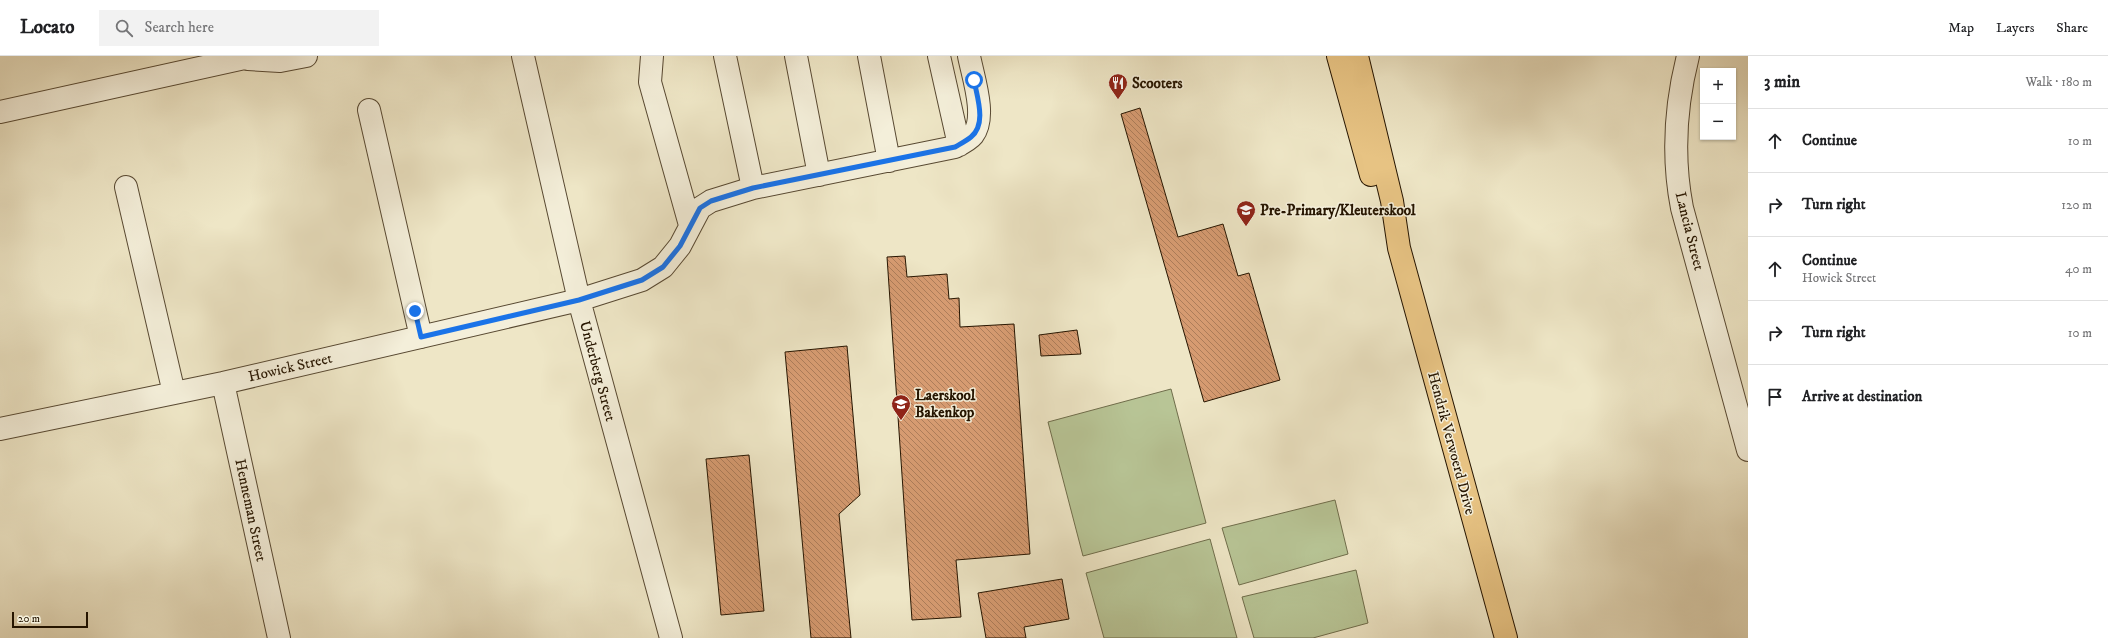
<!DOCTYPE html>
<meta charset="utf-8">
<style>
:root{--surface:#fff;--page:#f2f2f2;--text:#202124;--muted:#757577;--line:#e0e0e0}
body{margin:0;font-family:"IM FELL DW Pica",serif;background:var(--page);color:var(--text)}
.controls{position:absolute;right:12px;top:12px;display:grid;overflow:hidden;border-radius:0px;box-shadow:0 1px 3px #0004}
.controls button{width:36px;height:36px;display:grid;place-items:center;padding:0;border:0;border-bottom:1px solid var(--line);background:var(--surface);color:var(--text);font:20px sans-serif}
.scale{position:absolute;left:12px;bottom:10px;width:76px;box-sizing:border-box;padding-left:4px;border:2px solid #261500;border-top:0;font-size:11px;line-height:14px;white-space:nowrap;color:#261500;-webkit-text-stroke:3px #f4efda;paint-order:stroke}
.stop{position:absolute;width:12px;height:12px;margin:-9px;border:3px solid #1a73e8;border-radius:50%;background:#fff}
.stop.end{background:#1a73e8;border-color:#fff;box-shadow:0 1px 4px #0008}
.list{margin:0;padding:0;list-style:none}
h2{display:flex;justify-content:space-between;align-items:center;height:52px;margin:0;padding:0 16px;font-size:17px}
h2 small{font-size:13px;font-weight:400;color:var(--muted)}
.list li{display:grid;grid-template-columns:26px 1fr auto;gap:12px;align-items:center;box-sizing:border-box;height:64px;padding:0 16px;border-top:1px solid var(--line)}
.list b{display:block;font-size:15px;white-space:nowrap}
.list p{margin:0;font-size:13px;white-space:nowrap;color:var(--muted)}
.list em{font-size:13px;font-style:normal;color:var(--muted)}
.icon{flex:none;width:22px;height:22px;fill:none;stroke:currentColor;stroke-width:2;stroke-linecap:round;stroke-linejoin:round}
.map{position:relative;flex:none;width:1748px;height:582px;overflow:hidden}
header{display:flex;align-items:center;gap:24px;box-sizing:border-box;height:56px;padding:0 20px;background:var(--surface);border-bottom:1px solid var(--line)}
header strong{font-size:19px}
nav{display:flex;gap:22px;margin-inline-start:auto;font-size:14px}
.search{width:280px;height:36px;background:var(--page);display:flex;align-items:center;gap:10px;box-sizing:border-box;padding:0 14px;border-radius:0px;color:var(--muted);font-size:15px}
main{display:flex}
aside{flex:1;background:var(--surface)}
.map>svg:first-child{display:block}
</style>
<header>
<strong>Locato</strong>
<div class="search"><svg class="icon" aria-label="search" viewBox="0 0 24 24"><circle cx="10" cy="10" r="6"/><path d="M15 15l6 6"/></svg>Search here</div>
<nav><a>Map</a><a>Layers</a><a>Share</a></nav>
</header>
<main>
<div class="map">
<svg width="1748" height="582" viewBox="0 0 1748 582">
<defs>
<pattern id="building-back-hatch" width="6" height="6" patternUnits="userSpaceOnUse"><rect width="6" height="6" fill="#d69b71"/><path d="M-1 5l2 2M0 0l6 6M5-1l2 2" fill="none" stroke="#ad7d5a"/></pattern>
</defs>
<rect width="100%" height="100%" fill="#eee6c6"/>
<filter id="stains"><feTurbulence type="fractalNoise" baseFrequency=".005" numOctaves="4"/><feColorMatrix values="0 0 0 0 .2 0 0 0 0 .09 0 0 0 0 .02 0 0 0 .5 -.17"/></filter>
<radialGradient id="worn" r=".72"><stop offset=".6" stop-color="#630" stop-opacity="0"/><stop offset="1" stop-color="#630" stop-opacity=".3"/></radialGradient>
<!-- park -->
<path fill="#b8c596" stroke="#6f6d4b" d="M1171,333L1206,467L1083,500L1048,366Z
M1335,444L1348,498L1239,529L1222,472Z
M1210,483L1237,582H1104L1086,517Z
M1356,514L1368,567L1313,582H1254L1242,541Z"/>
<!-- building -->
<path fill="url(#building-back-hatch)" stroke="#261500" d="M1140,52L1178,181L1223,168L1238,220L1249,217L1280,324L1204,346L1121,58Z
M905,200L907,221L947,218L949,243L959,242L960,271L1014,268L1030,498L956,504L961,561L912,564L887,201Z
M1077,274L1081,298L1041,300L1039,279Z
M847,290L860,439L839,458L851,582H811L785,296Z
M749,399L764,555L721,559L706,403Z
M1062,523L1069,563L1024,571L1026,582H986L978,537Z"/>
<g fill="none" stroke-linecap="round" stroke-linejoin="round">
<!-- minor casing -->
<g stroke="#584932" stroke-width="24">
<path id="minor" d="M523,0L579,244L671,582
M652,0L650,26L690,169
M725,0L753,132
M796,0L819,119
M869,0L889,105
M939,0L959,89
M1688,0C1675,51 1672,100 1682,152L1748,394
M248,3L280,5L306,0
M369,54L421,281
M0,56L254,0
M126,131L174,337
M223,327L279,582
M0,373L223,327L579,244L642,224L663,211L680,190L700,152L711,145L753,132L955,91C961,88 969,84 973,79C987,61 973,21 969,0"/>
</g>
<!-- major casing -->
<g stroke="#261500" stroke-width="24">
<path id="major" d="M1338,0L1371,119
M1357,0L1392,145L1399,192L1506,582"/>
</g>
<!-- minor -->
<use href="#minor" stroke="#f4efda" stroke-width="22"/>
<!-- major -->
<use href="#major" stroke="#e7c383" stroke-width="22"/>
</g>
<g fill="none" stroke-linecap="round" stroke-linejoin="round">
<!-- route -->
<path stroke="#1a73e8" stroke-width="5" d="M415,255L421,281L579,244L642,224L663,211L680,190L700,152L711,145L753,132L955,91C960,88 966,85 971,81C987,68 977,41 974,24"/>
</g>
<!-- icons -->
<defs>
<g id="restaurant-pin" transform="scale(1)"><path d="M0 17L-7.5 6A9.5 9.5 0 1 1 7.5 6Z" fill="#8f2418" stroke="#f4efda"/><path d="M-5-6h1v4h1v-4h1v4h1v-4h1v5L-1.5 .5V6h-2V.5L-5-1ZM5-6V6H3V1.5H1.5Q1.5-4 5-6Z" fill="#fff"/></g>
<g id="school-pin" transform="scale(1)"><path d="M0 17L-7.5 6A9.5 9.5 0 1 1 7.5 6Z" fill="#8f2418" stroke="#f4efda"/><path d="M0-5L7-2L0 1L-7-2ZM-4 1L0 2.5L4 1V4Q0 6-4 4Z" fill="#fff"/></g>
</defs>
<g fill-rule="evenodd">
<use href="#restaurant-pin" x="1118" y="27"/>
<use href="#school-pin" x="1246" y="154"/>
<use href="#school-pin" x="901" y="348"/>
</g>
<g text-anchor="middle" stroke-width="3" stroke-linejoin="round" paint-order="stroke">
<!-- poi labels -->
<g font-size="15" font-weight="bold" fill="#261500" stroke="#f4efda" text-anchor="start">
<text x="1132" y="32">Scooters</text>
<text x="1260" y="159">Pre-Primary/Kleuterskool</text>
<text x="915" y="344">Laerskool<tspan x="915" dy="17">Bakenkop</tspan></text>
</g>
<!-- street labels -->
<g font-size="15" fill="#261500" stroke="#f4efda">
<text transform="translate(1690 175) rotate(76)" y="5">Lancia Street</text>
<text transform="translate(290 311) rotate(-13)" y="5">Howick Street</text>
<text transform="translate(598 315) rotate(75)" y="5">Underberg Street</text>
<text transform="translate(1452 387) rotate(75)" y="5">Hendrik Verwoerd Drive</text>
<text transform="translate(251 454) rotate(78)" y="5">Henneman Street</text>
</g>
</g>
<rect width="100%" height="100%" filter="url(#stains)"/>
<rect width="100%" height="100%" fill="url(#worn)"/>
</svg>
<div class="controls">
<button>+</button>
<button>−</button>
</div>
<div class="scale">20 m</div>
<div class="stop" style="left:974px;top:24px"></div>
<div class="stop end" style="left:415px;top:255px"></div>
</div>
<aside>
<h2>3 min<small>Walk · 180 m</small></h2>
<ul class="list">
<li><svg class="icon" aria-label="ahead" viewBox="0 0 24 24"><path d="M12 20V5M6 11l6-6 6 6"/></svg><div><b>Continue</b></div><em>10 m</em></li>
<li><svg class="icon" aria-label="right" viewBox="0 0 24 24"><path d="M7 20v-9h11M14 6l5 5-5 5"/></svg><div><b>Turn right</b></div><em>120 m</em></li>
<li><svg class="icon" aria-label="ahead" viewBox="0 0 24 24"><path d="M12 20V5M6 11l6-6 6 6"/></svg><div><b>Continue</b><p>Howick Street</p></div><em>40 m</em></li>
<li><svg class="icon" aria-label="right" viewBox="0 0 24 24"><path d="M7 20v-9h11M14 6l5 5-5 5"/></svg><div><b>Turn right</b></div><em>10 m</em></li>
<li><svg class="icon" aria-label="arrive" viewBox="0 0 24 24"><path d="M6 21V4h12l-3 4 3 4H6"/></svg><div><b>Arrive at destination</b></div></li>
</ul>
</aside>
</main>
